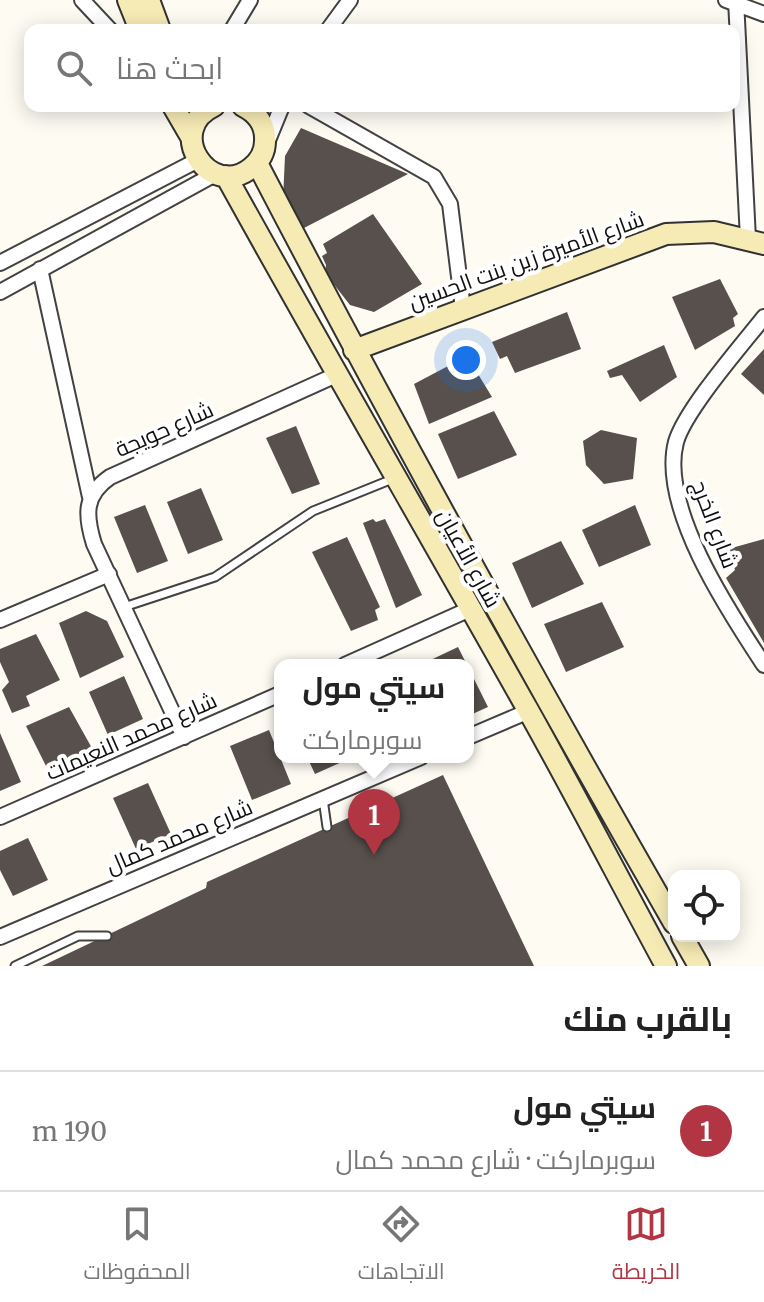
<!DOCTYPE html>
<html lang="ar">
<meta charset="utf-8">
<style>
:root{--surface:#fff;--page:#f2f2f2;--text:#222;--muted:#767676;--line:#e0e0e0;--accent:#b23543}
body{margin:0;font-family:Merriweather,Cairo,serif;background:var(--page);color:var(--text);direction:rtl}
.controls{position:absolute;right:24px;bottom:24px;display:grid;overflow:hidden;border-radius:16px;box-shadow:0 4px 20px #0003}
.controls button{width:72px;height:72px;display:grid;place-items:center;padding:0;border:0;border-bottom:2px solid var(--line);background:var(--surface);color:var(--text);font:40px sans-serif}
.you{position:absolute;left:466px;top:360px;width:28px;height:28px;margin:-20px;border:6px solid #fff;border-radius:50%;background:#1a73e8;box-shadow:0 0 0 12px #1a73e833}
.badge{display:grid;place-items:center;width:52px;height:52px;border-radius:50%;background:var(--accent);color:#fff;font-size:26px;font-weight:700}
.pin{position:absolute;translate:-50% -66px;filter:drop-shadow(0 2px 4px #0008)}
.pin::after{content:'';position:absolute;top:42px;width:28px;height:24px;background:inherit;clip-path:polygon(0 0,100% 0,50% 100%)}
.popup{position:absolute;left:274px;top:659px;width:200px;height:104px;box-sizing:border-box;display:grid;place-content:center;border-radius:16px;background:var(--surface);filter:drop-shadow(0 2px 6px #0005);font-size:26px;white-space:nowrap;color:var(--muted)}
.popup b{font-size:30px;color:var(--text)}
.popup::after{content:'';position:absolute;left:50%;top:100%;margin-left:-16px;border:16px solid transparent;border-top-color:var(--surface)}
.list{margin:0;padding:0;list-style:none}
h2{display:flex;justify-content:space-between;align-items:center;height:104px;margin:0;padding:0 32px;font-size:34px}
h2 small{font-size:26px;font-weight:400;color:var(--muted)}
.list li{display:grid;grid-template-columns:52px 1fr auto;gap:24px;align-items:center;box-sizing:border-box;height:120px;padding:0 32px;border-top:2px solid var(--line)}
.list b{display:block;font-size:30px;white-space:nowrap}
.list p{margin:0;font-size:26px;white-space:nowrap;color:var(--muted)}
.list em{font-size:26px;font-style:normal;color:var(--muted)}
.icon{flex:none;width:44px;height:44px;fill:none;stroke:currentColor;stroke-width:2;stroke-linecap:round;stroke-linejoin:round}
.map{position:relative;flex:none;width:764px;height:966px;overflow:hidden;direction:ltr}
.search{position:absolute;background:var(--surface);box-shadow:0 4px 20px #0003;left:24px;right:24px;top:24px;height:88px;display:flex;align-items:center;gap:20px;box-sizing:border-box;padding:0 28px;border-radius:16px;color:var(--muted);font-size:30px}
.sheet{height:224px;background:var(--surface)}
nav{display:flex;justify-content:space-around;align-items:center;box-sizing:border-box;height:112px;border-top:2px solid var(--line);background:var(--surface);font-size:22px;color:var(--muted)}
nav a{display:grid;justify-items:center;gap:4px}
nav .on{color:var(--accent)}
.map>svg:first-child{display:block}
</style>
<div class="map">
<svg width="764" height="966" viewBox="0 0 764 966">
<rect width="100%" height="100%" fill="#fefbf3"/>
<!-- building -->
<path fill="#57504d" d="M301,128L408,174L304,228L283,199L285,156Z
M373,214L422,284L374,312L350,305L325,273L326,265L322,256L327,253L323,244Z
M720,279L738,314L733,318L735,326L695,350L672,297Z
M567,312L581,349L515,373L507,356L500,359L492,342Z
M664,345L677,377L640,402L622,375L610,378L607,371Z
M764,349V395L741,374Z
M467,356L492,397L429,424L414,384Z
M494,411L517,455L458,479L438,434Z
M296,426L320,484L292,494L266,438Z
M601,430L637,438L633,479L604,484L586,465L583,441Z
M201,488L223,540L188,554L167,502Z
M145,505L168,561L137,573L114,517Z
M635,505L651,545L599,567L582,530Z
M373,519L376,522L385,519L422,595L396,608L363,523Z
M347,537L380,607L375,610L378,620L351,631L312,552Z
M764,539V643L726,578L735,570L728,549Z
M561,541L584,584L532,608L512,563Z
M602,602L624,647L566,672L544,624Z
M86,611L107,621L124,657L80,678L59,623Z
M36,634L60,680L26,696L30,706L12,713L2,690L9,682L0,662V649Z
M458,647L467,665H420Z
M468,667L488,707L468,716Z
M124,676L143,719L108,735L89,692Z
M69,707L93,750L49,772L26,726Z
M269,730L291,784L252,800L230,746Z
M0,733L21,782L0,791Z
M307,757H353L315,774Z
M443,775L534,966H42L206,888L207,882Z
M148,783L171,834L136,849L113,798Z
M28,838L48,880L13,896L0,870V851Z"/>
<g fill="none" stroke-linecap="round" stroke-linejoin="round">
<!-- lane casing -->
<g stroke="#424242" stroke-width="11">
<path id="lane" d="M124,607L215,577L313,511L395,478
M323,799L327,827
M15,966L78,936H107"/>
</g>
<!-- street casing -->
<g stroke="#424242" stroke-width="18">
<path id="street" d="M82,0L110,30
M726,0L764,14
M736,0L748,239
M232,30L250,0
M328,30L350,0
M309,106L434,177L450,204L463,309
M266,145L282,106
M0,263L198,160
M40,269L90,497
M0,292L215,174
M764,317C742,345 685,410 676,442C659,507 729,612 764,665
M0,620L109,574
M345,665L470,609
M184,737L94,544C85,515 84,495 110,477L336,375
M468,737L529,711
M0,817L280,694
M0,937L421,757"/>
</g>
<!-- secondary casing -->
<g stroke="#313131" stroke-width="24">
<path id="secondary" d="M128,0L140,30
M149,0L160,30
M173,106L191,137
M214,106C163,130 210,201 251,168C260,161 265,152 265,141C266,125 257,113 243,106
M257,163C390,419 530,672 674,923
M226,176C325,355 428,532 528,710C575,794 620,881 666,966
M354,350L666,234L714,232L764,244
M682,936L699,966"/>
</g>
<!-- lane -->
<use href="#lane" stroke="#fff" stroke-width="7"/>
<!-- street -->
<use href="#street" stroke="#fff" stroke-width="14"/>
<!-- secondary -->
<use href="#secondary" stroke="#f7ebb5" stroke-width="20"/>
</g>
<g text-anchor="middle" stroke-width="8" stroke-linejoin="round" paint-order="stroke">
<!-- street labels -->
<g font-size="22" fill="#0f0f0f" stroke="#fff">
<text transform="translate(526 260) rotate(-20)" y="8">شارع الأميرة زين بنت الحسين</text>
<text transform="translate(164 429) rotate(-24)" y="8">شارع حويجة</text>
<text transform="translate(715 524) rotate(69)" y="8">شارع الخرج</text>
<text transform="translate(469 558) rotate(61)" y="8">شارع الأعيان</text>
<text transform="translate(131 736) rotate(-24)" y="8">شارع محمد النعيمات</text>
<text transform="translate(179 836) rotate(-23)" y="8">شارع محمد كمال</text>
</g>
</g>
</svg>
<div class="controls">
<button><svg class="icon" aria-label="locate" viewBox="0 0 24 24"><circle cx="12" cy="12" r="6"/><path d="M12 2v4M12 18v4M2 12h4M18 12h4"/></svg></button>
</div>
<div class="you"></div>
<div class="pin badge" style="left:374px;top:855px">1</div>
<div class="popup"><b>سيتي مول</b>سوبرماركت</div>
<div class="search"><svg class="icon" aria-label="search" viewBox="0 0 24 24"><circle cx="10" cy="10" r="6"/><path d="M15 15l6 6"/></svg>ابحث هنا</div>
</div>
<section class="sheet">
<h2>بالقرب منك<small></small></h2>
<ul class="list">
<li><span class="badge">1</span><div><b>سيتي مول</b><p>سوبرماركت · شارع محمد كمال</p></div><em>190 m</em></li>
</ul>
</section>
<nav>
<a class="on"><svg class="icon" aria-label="map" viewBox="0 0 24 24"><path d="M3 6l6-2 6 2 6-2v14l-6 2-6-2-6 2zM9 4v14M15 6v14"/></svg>الخريطة</a>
<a><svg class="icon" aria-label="directions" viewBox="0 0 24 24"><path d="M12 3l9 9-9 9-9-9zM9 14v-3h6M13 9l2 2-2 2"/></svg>الاتجاهات</a>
<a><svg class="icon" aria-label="saved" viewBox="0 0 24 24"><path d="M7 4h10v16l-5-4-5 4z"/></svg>المحفوظات</a>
</nav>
